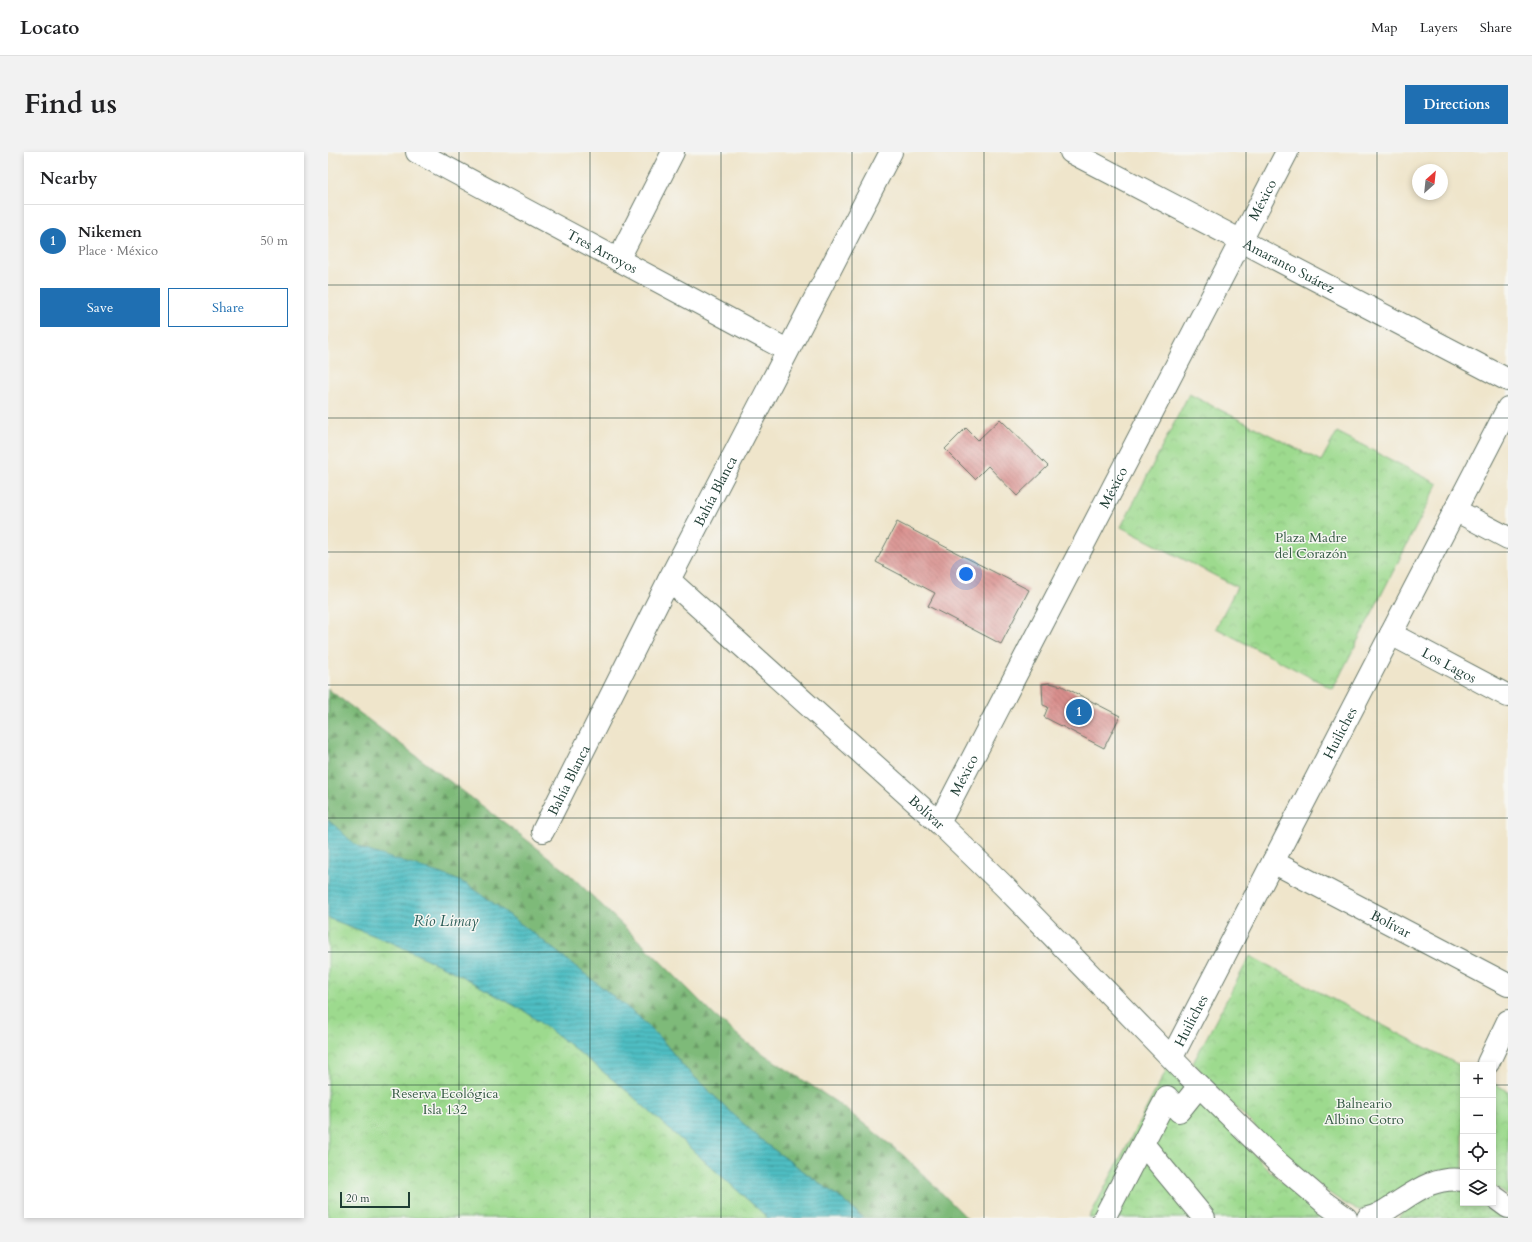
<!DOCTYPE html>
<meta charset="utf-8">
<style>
:root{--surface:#fff;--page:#f2f2f2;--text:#202124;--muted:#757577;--line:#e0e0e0;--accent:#1f6fb2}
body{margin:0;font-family:Cardo,serif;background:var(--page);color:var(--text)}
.controls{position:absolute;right:12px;bottom:12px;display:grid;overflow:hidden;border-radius:0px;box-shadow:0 2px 6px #0003}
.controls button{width:36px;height:36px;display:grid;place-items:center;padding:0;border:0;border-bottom:1px solid var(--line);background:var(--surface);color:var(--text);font:20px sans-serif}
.compass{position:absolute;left:1084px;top:12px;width:36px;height:36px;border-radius:50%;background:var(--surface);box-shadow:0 2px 6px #0003;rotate:27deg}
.scale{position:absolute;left:12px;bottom:10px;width:70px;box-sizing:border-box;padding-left:4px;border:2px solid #1f3d34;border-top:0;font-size:11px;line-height:14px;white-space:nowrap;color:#1f3d34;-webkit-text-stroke:3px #f6f6f2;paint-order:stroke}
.you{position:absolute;left:638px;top:422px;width:14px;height:14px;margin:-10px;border:3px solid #fff;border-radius:50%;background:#1a73e8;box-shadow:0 0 0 6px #1a73e833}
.badge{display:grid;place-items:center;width:26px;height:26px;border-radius:50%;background:var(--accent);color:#fff;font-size:13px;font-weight:700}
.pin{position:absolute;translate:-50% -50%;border:2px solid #fff;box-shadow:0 1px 4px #0006}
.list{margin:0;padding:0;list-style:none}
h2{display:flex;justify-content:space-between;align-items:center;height:52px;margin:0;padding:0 16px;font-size:17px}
h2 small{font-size:13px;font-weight:400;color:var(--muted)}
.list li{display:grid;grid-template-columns:26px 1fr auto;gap:12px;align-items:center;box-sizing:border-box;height:72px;padding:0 16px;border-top:1px solid var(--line)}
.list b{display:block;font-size:15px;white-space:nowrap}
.list p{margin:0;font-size:13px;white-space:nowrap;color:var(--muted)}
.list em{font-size:13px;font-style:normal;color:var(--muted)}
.actions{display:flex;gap:8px;padding:12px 16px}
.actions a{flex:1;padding:9px 0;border:1px solid var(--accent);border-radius:0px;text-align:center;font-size:14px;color:var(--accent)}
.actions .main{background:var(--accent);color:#fff}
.icon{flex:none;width:22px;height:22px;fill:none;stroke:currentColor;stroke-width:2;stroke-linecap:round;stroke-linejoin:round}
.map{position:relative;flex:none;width:1180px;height:1066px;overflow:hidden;border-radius:0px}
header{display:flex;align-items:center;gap:24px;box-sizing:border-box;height:56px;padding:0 20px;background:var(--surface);border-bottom:1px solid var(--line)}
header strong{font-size:19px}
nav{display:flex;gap:22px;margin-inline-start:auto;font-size:14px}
.intro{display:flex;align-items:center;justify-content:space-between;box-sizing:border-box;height:96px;padding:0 24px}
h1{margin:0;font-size:28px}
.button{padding:10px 18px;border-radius:0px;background:var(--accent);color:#fff;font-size:14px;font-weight:700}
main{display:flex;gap:24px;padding:0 24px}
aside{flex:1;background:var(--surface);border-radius:0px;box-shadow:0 2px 6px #0003}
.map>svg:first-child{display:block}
</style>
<header>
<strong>Locato</strong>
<nav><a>Map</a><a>Layers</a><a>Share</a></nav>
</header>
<div class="intro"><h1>Find us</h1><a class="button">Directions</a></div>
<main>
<aside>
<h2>Nearby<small></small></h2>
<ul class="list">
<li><span class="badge">1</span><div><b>Nikemen</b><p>Place · México</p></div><em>50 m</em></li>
</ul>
<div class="actions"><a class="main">Save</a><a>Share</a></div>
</aside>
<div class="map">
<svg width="1180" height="1066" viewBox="0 0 1180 1066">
<defs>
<pattern id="forest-firs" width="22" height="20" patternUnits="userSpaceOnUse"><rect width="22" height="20" fill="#7eba79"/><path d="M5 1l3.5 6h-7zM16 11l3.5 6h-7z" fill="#679864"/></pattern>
<pattern id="park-crowns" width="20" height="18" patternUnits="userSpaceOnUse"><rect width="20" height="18" fill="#9dda8e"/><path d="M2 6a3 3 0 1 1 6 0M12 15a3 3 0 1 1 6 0" fill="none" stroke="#87bc7b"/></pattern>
<pattern id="garden-dots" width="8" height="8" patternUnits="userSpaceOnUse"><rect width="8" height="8" fill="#9dda8e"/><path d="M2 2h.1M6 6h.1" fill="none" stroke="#87bc7b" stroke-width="1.8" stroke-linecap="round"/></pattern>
<pattern id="water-rules" width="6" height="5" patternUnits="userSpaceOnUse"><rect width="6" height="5" fill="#4fbec3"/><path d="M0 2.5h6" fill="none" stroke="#419c9f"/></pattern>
<pattern id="building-back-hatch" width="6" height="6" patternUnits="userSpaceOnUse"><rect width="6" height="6" fill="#d98f8d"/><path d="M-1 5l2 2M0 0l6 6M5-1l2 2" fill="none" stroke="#af7674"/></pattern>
</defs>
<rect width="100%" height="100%" fill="#f6f6f2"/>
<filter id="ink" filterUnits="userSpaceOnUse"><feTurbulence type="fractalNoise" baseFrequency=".025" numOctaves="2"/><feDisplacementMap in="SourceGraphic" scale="8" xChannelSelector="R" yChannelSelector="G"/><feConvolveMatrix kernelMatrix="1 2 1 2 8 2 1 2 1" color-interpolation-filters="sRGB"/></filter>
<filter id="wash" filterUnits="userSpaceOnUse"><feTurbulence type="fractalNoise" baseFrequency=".012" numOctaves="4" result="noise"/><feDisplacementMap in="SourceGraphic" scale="16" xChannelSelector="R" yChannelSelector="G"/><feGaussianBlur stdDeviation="0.9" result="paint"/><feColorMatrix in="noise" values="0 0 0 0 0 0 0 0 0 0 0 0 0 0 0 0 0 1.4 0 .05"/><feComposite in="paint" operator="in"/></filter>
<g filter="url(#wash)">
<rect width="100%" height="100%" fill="#efe5cb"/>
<!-- forest -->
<path fill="url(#forest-firs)" stroke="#4e7c56" d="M0,537L190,681L238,719L332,809L388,865L419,891L508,950L545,979L576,1004L639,1066H535L515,1048L438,992L407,964L357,916L334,888L310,864L214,788L156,744L138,732L120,724L46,702C38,698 30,695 23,690C15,684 9,675 0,668Z"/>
<!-- park -->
<path fill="url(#park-crowns)" stroke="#5e8c61" d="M861,242L993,309L1009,280L1110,332L1005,537L888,476L909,435L793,375Z
M0,766L63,790L126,820L198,860L242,893L300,940L440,1066H0Z
M922,804L1135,915V1020L1118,1017L1097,1022L1037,1059C1001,1057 894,941 865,911Z
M840,915L941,1018L995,1066H761Z
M1165,931L1180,939V1044L1165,1033Z"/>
<!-- garden -->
<path fill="url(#garden-dots)" stroke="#5e8c61" d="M1135,1037V1051H1165L1180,1062V1066H1070L1079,1055L1106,1038Z"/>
<!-- water -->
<path fill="url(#water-rules)" stroke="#377e7c" d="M0,668C13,678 20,688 34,697L120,724L138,732L156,744L214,788L310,864L334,888L357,916L407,964L438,992L515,1048L535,1066H440L300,940L242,893L198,860L126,820L63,790L0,766Z"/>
<g id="blocks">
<!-- building -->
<path fill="url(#building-back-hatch)" d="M672,267L720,314L689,344L660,314L647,327L617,297L638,276L650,288Z
M569,370L701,438L673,492L600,454L607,441L548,410Z
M721,531L734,534L792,564L776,596L716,565L720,555L715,553L714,532Z"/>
</g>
</g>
<g filter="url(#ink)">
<use href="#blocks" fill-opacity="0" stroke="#687869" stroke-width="1"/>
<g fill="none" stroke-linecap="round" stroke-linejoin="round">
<!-- street casing -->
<g stroke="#687869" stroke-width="24">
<g id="street">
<path id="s1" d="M89,0L459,198"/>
<path id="s2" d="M743,0L1180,228"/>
<path d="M290,108L345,0"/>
<path d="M1127,358L1180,386"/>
<path id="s3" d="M341,428L611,671L675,733L859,922L948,1009L997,1051L1018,1066"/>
<path id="s4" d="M1063,482L1180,544"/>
<path id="s5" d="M611,671L959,0"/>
<path id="s6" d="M215,679L341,428L563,0"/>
<path id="s7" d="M945,710L1180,833"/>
<path id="s8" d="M844,905L1180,256"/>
<path d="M1160,911L1180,869"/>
<path d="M815,992L876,1066"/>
<path d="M1165,1044L1180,1055"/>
<path d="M776,1066L839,945L851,959L871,934"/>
<path d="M1040,1066C1049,1064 1056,1060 1063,1055C1087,1040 1105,1024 1135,1028"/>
</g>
</g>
<!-- street -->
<use href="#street" stroke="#fff" stroke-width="22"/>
</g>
</g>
<!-- grid -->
<path fill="none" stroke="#1f3d34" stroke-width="1" stroke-opacity="0.55" d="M131,0V1066M262,0V1066M393,0V1066M524,0V1066M656,0V1066M787,0V1066M918,0V1066M1049,0V1066M0,133H1180M0,266H1180M0,400H1180M0,533H1180M0,666H1180M0,800H1180M0,933H1135M1165,933H1180"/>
<g text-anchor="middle" stroke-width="3" stroke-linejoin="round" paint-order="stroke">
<!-- street labels -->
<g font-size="14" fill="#1f3d34" stroke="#f6f6f2">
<text dy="5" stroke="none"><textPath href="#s5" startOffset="702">México</textPath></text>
<text dy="5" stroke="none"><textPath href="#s1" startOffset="210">Tres Arroyos</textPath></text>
<text dy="5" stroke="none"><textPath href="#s2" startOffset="246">Amaranto Suárez</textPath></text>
<text dy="5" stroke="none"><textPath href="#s5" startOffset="378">México</textPath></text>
<text dy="5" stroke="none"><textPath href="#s6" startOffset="381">Bahía Blanca</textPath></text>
<text dy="5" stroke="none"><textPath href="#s4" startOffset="66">Los Lagos</textPath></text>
<text dy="5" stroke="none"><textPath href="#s8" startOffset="365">Huiliches</textPath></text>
<text dy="5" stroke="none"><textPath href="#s5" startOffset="54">México</textPath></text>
<text dy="5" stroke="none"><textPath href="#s6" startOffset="57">Bahía Blanca</textPath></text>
<text dy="5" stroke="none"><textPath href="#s3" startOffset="347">Bolívar</textPath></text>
<text dy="5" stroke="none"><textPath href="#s7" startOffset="133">Bolívar</textPath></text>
<text dy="5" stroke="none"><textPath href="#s8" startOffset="41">Huiliches</textPath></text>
</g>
<!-- park labels -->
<g font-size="14" fill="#385c46" stroke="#f6f6f2">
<text x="983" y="390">Plaza Madre<tspan x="983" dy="16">del Corazón</tspan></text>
<text x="117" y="946">Reserva Ecológica<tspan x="117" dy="16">Isla 132</tspan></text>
<text x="1036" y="956">Balneario<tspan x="1036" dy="16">Albino Cotro</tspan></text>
</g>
<!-- water labels -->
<g font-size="15" font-style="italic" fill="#2b5d58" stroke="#f6f6f2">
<text x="118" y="774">Río Limay</text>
</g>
</g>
</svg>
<div class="controls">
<button>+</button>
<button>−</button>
<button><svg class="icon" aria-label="locate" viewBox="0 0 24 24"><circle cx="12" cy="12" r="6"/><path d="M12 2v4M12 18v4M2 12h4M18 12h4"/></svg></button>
<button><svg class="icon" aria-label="layers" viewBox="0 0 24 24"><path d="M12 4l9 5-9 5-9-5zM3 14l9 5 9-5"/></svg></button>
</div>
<svg class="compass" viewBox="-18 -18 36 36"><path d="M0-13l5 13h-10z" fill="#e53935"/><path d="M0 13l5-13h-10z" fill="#757577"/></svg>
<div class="scale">20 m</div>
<div class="you"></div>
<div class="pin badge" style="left:751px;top:560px">1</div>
</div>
</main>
